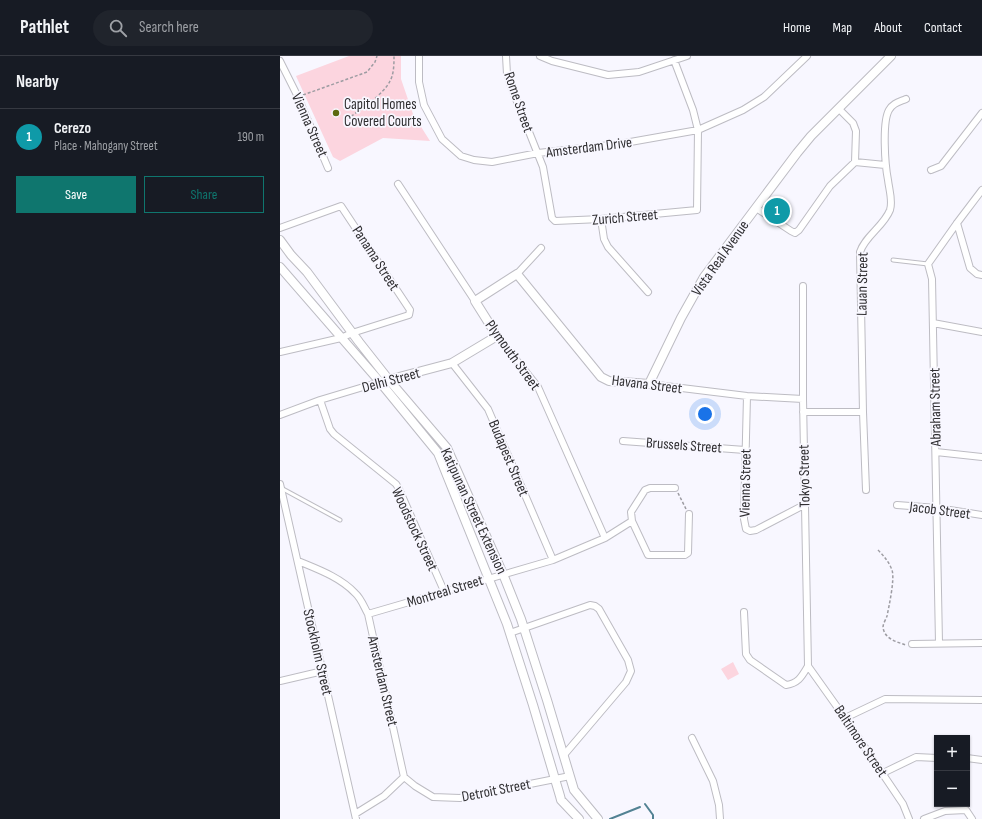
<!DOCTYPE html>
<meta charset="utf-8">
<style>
:root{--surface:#171b24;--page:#20242c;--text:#f1f3f6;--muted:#9ea1a6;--line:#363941;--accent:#0f766e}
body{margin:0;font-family:"Sofia Sans Condensed",sans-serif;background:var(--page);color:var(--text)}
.controls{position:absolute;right:12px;bottom:12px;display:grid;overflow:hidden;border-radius:0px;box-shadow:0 1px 3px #0004}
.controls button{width:36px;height:36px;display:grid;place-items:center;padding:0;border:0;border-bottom:1px solid var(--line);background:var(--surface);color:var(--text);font:20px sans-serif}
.you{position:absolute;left:425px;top:358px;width:14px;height:14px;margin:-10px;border:3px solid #fff;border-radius:50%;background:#1a73e8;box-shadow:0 0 0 6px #1a73e833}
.badge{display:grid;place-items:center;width:26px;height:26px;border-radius:50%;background:var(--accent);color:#fff;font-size:13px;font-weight:700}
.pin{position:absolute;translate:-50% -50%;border:2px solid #fff;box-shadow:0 1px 4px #0006}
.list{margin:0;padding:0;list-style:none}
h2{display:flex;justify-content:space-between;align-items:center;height:52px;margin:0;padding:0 16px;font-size:17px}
h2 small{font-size:13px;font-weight:400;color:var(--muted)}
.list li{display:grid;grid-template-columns:26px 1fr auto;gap:12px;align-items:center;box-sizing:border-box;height:56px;padding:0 16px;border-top:1px solid var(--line)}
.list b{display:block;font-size:15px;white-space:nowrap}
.list p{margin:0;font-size:13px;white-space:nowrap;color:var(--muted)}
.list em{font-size:13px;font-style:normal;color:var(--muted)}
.actions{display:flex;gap:8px;padding:12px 16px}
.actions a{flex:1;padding:9px 0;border:1px solid var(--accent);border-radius:0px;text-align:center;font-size:14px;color:var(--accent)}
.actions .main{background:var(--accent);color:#fff}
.icon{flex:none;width:22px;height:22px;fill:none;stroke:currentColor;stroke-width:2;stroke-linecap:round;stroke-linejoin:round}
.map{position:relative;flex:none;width:702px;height:763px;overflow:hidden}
header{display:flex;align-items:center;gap:24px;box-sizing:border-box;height:56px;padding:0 20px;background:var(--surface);border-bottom:1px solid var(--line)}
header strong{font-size:19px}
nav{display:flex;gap:22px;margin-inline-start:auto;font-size:14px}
.search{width:280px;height:36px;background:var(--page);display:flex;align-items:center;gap:10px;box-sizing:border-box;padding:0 14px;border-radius:22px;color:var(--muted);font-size:15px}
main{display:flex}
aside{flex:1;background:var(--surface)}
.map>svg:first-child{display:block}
</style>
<header>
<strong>Pathlet</strong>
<div class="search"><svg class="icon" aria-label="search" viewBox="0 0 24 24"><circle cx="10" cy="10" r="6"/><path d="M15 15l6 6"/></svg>Search here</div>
<nav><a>Home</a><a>Map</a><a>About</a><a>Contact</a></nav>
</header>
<main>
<aside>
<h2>Nearby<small></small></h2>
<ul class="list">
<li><span class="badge" style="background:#0f9aa8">1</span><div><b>Cerezo</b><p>Place · Mahogany Street</p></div><em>190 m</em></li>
</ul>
<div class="actions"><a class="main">Save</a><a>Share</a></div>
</aside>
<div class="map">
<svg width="702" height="763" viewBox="0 0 702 763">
<rect width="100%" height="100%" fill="#f8f7ff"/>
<!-- green -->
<path fill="#fcd5df" d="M69,0H121V23L133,58L150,85L103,82L60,105L53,101L16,20Z
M453,606L459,618L448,624L441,613Z"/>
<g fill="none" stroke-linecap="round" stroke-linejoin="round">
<!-- stream -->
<path stroke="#528293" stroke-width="2" d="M365,748L373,759V763
M330,763L360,751"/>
<!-- lane casing -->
<g stroke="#bdbcc3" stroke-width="5">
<path id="lane" d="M613,204L648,208
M1,432L60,464"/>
</g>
<!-- street casing -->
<g stroke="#bdbcc3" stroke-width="8">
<path id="street" d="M139,0V26L144,49L162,83L181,100L194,104L212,106L258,97L339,88L418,74L463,54L484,41L527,0
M226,0L227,18L232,33L263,111L272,162L275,165L321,163L417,154L418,74L413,54L394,4
M260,0L272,5L328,19L359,16L407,0
M0,5L18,41L48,112
M575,106L605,109
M651,114L661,110L702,57
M118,128L195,245
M476,152L511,175L515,177L519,174L550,130L575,106L576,75L573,67L559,53
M321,163L324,183L328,191L368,236
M677,167L690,212L697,218L702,219
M0,172L61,150L130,254L129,259L72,277L61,282L0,296
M237,218L261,192
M523,230V343L528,610
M653,267L702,276
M217,280L258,331L325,482
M172,307L208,353L273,504
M369,328L467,340L523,343
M467,340L464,463L466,473L470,475L476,474L524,449
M40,344L50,373L54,378L116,428L119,433L164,535
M523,356H583
M0,359L40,344L100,326
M343,385L465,394
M656,396L702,401
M0,428L76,763
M395,432H370L365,434L351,456L352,465L368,499H405L408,497L409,458
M586,434L583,356L580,196C585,180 604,170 610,154C613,145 609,133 608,124C605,109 602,66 609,54C613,47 619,46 626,43
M617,449L657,452L702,459
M18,505C37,513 60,521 75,537C81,542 84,551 88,558L124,721L104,740L75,758
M464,556L466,598L470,604L506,629C519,627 522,620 528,610
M88,558L273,504L325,482L352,465
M230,577L310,549L315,550L319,553L348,604L351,615L346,626L284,699
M659,587L652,223L648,208L677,167L702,134
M632,588L702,587
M528,610L565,662L623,748L629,763
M0,625L43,615
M565,662L605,643L702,644
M412,682L433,725L439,749L440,763
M687,702L702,704
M603,717L636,701L657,702
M124,721L135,730L153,741L180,742L290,720
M644,763L665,755L686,754L692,763"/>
</g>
<!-- secondary casing -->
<g stroke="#bdbcc3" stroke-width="10">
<path id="secondary" d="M0,184L11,199L27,216L79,286L109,324L167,392L223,518L241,563L267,644L294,734L318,763
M0,211L100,326L158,397L227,568L253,649L280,740L281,744L299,763
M100,326L172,307L217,280L195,245L237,218L321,321L329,325L369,328L401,262L424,221L517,97L531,80L611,0"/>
</g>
<!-- path -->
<path stroke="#9d9ca2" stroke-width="1.5" stroke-dasharray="3 2" stroke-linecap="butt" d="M23,39L87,16L95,6L97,0
M67,63C79,55 104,38 110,25C114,18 114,8 114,0
M398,437L406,453
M598,494C604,500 609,506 612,514C615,523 609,550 607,560C606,563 603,568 603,571C604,583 617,586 626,589"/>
<!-- lane -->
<use href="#lane" stroke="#fff" stroke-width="3"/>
<!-- street -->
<use href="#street" stroke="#fff" stroke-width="6"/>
<!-- secondary -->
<use href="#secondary" stroke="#fff" stroke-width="8"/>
</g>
<!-- markers -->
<circle fill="#5c6910" stroke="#f8f7ff" stroke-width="1.5" cx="56" cy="57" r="4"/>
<g text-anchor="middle" stroke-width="3.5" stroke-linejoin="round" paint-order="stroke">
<!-- street labels -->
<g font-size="15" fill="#302f32" stroke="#f8f7ff">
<text transform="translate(239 46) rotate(71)" y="5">Rome Street</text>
<text transform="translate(30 69) rotate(66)" y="5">Vienna Street</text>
<text transform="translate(309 91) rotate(-7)" y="5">Amsterdam Drive</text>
<text transform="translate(345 161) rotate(-5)" y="5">Zurich Street</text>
<text transform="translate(96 202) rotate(57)" y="5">Panama Street</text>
<text transform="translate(440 202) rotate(-55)" y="5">Vista Real Avenue</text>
<text transform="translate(582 228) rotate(-89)" y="5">Lauan Street</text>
<text transform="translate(233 299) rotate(54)" y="5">Plymouth Street</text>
<text transform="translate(111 324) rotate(-15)" y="5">Delhi Street</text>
<text transform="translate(367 328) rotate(7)" y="5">Havana Street</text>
<text transform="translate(655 351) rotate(-91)" y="5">Abraham Street</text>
<text transform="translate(404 389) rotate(4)" y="5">Brussels Street</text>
<text transform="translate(229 402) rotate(67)" y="5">Budapest Street</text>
<text transform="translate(524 420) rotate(-91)" y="5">Tokyo Street</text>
<text transform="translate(465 427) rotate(-89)" y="5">Vienna Street</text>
<text transform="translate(660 454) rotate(7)" y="5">Jacob Street</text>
<text transform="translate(194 455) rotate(65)" y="5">Katipunan Street Extension</text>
<text transform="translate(135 473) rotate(65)" y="5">Woodstock Street</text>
<text transform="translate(165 535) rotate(-17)" y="5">Montreal Street</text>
<text transform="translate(38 596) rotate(77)" y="5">Stockholm Street</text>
<text transform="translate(103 625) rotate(77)" y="5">Amsterdam Street</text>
<text transform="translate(581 685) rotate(56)" y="5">Baltimore Street</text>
<text transform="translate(216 734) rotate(-11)" y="5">Detroit Street</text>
</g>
<!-- poi labels -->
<g font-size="15" fill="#302f32" stroke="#f8f7ff" text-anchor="start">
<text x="64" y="53">Capitol Homes<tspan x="64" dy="17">Covered Courts</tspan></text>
</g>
</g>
</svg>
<div class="controls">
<button>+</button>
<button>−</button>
</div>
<div class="you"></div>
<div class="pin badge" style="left:497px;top:155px;background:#0f9aa8">1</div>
</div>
</main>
